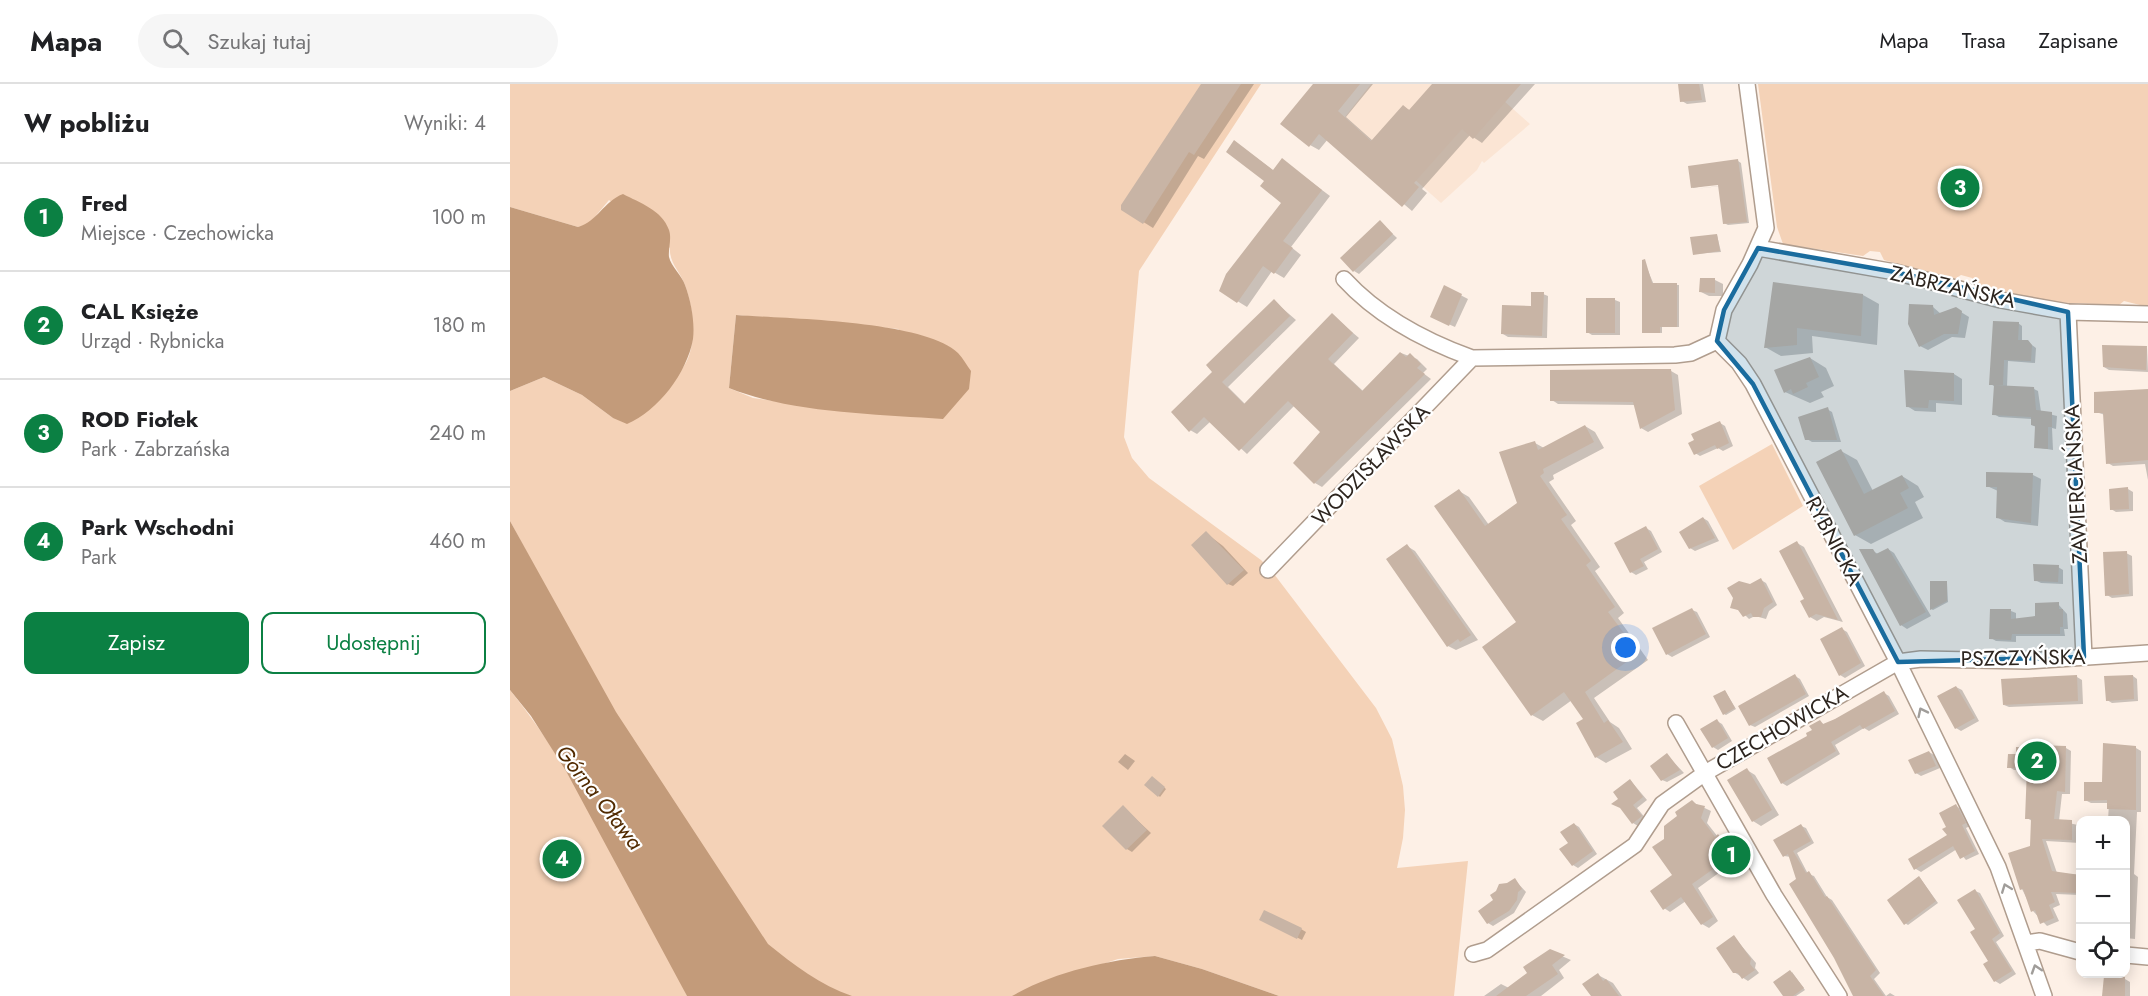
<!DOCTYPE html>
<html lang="pl">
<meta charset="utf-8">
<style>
:root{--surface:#fff;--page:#f6f6f6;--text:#202124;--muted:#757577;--line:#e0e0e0;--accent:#0b8043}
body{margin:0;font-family:Jost,sans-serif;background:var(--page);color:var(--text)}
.controls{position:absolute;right:18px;bottom:18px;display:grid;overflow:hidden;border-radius:12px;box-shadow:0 3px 15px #0003}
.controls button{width:54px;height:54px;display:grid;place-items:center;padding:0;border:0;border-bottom:2px solid var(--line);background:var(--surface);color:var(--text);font:30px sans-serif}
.you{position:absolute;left:1116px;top:564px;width:21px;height:21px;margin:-15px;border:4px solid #fff;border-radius:50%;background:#1a73e8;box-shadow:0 0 0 9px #1a73e833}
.badge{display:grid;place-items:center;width:39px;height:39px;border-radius:50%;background:var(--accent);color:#fff;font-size:20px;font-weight:700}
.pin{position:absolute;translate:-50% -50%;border:3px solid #fff;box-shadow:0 2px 6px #0006}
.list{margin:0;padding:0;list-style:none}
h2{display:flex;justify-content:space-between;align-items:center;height:78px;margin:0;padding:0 24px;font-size:26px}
h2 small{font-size:20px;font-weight:400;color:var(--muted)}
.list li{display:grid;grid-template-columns:39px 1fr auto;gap:18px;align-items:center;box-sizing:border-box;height:108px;padding:0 24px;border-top:2px solid var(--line)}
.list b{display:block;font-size:22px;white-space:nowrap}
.list p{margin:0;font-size:20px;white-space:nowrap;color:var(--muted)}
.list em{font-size:20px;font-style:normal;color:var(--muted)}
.actions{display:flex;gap:12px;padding:18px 24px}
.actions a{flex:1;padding:14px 0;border:2px solid var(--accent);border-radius:12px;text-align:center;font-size:21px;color:var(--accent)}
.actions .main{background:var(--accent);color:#fff}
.icon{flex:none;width:33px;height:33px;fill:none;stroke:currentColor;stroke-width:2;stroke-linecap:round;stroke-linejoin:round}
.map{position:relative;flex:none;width:1638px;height:912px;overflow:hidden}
header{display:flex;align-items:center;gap:36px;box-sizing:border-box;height:84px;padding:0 30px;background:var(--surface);border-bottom:2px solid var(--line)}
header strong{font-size:28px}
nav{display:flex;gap:33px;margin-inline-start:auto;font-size:21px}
.search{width:420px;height:54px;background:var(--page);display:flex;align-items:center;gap:15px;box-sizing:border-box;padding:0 21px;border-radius:33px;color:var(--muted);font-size:22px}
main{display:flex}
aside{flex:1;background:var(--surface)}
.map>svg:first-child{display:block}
</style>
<header>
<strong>Mapa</strong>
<div class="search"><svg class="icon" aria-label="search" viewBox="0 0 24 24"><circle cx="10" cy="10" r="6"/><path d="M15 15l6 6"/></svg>Szukaj tutaj</div>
<nav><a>Mapa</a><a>Trasa</a><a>Zapisane</a></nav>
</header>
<main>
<aside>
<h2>W pobliżu<small>Wyniki: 4</small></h2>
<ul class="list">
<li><span class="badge">1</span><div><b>Fred</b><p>Miejsce · Czechowicka</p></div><em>100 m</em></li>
<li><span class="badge">2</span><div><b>CAL Księże</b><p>Urząd · Rybnicka</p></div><em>180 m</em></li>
<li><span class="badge">3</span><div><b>ROD Fiołek</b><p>Park · Zabrzańska</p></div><em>240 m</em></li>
<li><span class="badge">4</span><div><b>Park Wschodni</b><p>Park</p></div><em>460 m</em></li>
</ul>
<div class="actions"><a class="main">Zapisz</a><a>Udostępnij</a></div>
</aside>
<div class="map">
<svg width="1638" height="912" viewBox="0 0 1638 912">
<rect width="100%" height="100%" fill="#fdf0e6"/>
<!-- built -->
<path fill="#fbe5d4" d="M861,0H975L1020,40L974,79L972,77L967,86L931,119L835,33Z"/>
<!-- green -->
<path fill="#f4d2b7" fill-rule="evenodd" d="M0,0H751L629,187L614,353L622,374L639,394L751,476L764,490L866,624L882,655L893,702L895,726L893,754L887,784L958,777L944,912H769L692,885L645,872L608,875L524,903L521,912H199L46,523L0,437V307L34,293L72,311L103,334C116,324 167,293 174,282C188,262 183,222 175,201C170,187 159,179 160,164L99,116L79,140L68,143L0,123ZM226,231L389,245L339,328L243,314L219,304Z
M1248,0H1638V223L1614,217L1609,221L1535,218L1466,202L1462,194L1451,191L1443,196L1374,176L1370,168L1360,167L1353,172L1273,160L1267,143Z
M1262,360L1293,422L1223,466L1189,402Z
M0,606C20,631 38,657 55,684C69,707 70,719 94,735L177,912H0Z"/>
<!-- water -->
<path fill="#c39b7a" d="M113,110C130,119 152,126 159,146C162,155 158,165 159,173C161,182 172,192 175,201C181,217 185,238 183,255C177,289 148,327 117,340L103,334L72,311L34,293L0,307V123L68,143C88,137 93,118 113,110Z
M226,231C276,235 413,236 448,269C453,274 457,282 461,287L459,305L433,335C366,330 281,329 219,304Z
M0,437L106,628L258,860C284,881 310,901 342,912H177L56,687L21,632L0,606Z
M645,872L692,885L769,912H502C544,888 597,876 645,872Z"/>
<!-- shadow -->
<path fill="#0003" d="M692,0H744L694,75L688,72L643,144L611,124Z
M804,0H863L836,33L863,57L894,23L901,27L924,0H1025L972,59L960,51L912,105L917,109L902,127L818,55L809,66L800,61Z
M1169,0H1193L1196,18L1177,20L1172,17Z
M725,58L764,87L772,76L820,112L781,163L791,171L774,194L762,187L737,223L711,207L773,119Z
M1228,77L1231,79L1239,139L1218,141L1214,139L1210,102L1185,105L1216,101V98L1183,104L1179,83Z
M870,138L887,154L849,190L844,187Z
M1207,151L1211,168L1184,170Z
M1134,177L1144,201H1169V243H1152V249L1133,248Z
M1191,196H1205L1213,200V212H1199L1191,208Z
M1264,200L1353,211L1369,220L1367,261L1302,252L1303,269L1271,272L1255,263Z
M935,203L958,215L945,243L927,235Z
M1033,210L1038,212L1037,254L998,253L993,250Z
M1105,216L1110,218V251H1082L1077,248Z
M764,217L786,236L718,303L736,321L822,231L849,254L824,280L853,307L891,269L907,275L917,285L913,289L921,295L812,403L805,399L812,348L785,321L737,370L701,337L687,350L680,346L704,288Z
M1423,223L1431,230L1446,225L1459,233L1455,254L1442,253L1418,266L1410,262Z
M1508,239L1512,242V258H1518L1526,264L1525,279L1498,277L1497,303L1524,305L1528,307L1531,328L1547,332L1546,345L1542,344L1543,366L1525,363L1526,343L1522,341V335L1489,333L1484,330L1485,303L1481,300Z
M1637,264L1638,288L1599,286L1594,283Z
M1300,274L1316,284L1324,302L1311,308L1314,313L1300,319L1275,308Z
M1161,287L1168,291L1172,330L1138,348L1131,344L1125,321L1048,320L1042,316Z
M1444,290L1452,295V321L1426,319V328L1405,327L1397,322Z
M1638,307V396L1635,380L1603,382L1598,379L1595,331L1586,328Z
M1317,325L1322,328L1331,358H1302L1297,355Z
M1210,339L1215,342L1223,362L1213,367L1208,364L1190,372L1185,369Z
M1075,342L1085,348L1094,364L1043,391L1044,395L1039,398L1066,437L1061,441L1090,483L1085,487L1114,529L1108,534L1138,576L1084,614L1100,638L1109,644L1122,665L1096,679L1086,673L1075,635L1062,616L1033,637L1022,631L1008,539L949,407L959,413L979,441L1009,420L1025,359L1034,364Z
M1331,367L1347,376L1363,407L1392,392L1408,402L1414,413L1405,418L1413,434L1361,460L1345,451Z
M1523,391L1531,395L1528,442L1495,438L1487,433L1488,407L1477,402Z
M1618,405L1623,408V427L1606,428L1601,425Z
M1193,434L1198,437L1209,457L1185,467L1180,464Z
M1136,444L1141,447L1152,468L1134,478L1138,485L1126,491L1121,488Z
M696,449L713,462L738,489L723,502L718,500Z
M1287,459L1294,463L1333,538L1314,533L1307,537L1300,533Z
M897,462L905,467L968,556L946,566L938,562Z
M1378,465L1384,469L1421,532L1397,545L1391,541L1363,467L1368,470Z
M1616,469L1622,472L1623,512L1602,514L1597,511Z
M1548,483L1553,486V500L1531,499L1525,496Z
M1251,496L1256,499L1267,521L1259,527L1256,535L1245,532L1239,535L1231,527L1221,523L1240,501Z
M1437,499L1438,518L1423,526L1421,525Z
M1548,520L1557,530L1558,545H1554L1555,552H1506V558L1486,557L1481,554L1501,527L1506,529V536L1527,533Z
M1182,526L1187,528L1200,553L1162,573L1157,570Z
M1332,545L1337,548L1355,582L1335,594L1330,591Z
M1285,592L1290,595L1299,612L1245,643L1240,641Z
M1623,592L1627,595L1628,617L1602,619L1597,616Z
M1567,593L1572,596L1573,620L1499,623L1494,621Z
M1446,603L1452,606L1469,637L1451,647L1446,644Z
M1215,607L1226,625L1216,631L1214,630Z
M1374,609L1379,612L1389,630L1359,647L1354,644L1325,661L1330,670L1277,702L1272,699L1310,638L1315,641Z
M1207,637L1212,640L1222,657L1208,666L1203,663Z
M1556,664L1561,667L1560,710H1552L1549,737L1568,741L1570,744V759L1536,757L1547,789L1570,791V811L1546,810L1550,821L1543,824L1549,837L1537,842L1523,827L1512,805L1522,763V737L1517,734L1518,687L1504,686L1499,683Z
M1626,664L1631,667V728H1627L1624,790L1628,793L1625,855L1616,854V736H1598L1599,719H1581L1575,716Z
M1419,668L1424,671L1430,684L1411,692L1406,689Z
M615,670L625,677L618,686L608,678Z
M1157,671L1174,689L1157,698L1152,696Z
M1237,686L1245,691L1269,731L1251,742L1243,737Z
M644,695L656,705L650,713L649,712Z
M1121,697L1137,716L1127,724L1136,735L1128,742L1123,739L1110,715Z
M1182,718L1201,727L1197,739L1208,753L1215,756L1228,775L1188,804L1208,837L1199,844L1192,840L1176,817L1160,828L1154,824L1164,792L1155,755Z
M1446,722L1451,725L1460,742L1456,744L1469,770L1456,776L1447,765L1411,788L1406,785L1400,776L1440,751L1438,744Z
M613,723L641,749L622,768L617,765Z
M1064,740L1069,743L1087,770L1068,784L1063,781L1060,760Z
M1291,742L1296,744L1304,759L1287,769L1298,790L1304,792L1317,813L1322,816L1370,889L1364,895L1376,912L1380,909L1385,912H1351L1288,796L1281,773L1274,772Z
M1410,794L1428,819L1398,841L1395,839Z
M1005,796L1016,808L1004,829L983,842L978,839L985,816Z
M1465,807L1470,809L1494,852L1486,858L1506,890L1490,900L1485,897L1467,845Z
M751,835L791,845L796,848L792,856Z
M1224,853L1246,879L1245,884L1249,889L1238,897L1224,888Z
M1040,867L1061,876L1049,886L1054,894L1031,912H974L991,900L999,904L1019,890Z
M1282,888L1295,906L1286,912H1275Z
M1088,891L1103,899L1112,912H1083Z
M1615,895L1620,898V912H1594Z"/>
<!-- building -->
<path fill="#c8b4a5" d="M691,0H731L684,71L679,68L633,140L611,126V121Z
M803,0H850L828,27L861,57L893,21L899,26L922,0H1011L963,55L952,45L904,99L909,103L892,123L809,50L799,63L770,40Z
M1168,0H1189L1192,16L1170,18Z
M724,56L763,86L772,74L812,106L773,157L783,164L764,190L753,182L727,219L709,207L716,190L771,119L750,102L754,97L716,68Z
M1228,75L1237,138L1213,140L1208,101L1181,104L1178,82Z
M870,136L883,150L843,188L830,174Z
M1207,150L1210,167L1183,171L1180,153Z
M1135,175L1142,199H1167V243H1150V249H1132V176Z
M1190,194H1205V209L1189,208Z
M1263,198L1353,210L1351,252L1287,244V261L1254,264Z
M934,201L952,210L939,242L920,233Z
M1021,208H1034L1032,252L991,250L992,221L1021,222Z
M1076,214H1105V249H1076Z
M764,215L780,232L712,298L734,320L822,229L843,249L818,275L852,307L890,268L896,273L900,269L911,280L907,284L915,290L804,400L783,379L810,348L778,317L729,367L694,333L679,348L661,328L702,288L696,281Z
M1399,220L1423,221L1424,231L1446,223L1452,227L1448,250H1434L1409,263L1398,240Z
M1483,237L1509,238L1508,256H1518L1522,261L1521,277L1494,276L1493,301H1479Z
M1592,261L1637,262L1636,286L1593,283Z
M1300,273L1309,293L1296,299L1298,303L1283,310L1281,305L1274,309L1264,286Z
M1131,285H1161L1165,326L1130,345L1123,318L1040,317V286Z
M1394,286L1444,289V317L1419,316L1418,324L1396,323Z
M1484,301L1524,303L1526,326L1542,328V343H1538V365L1524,364L1525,342L1521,341V333L1482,331Z
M1638,305V376L1596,380L1593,329H1584V308Z
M1318,323L1327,356H1295L1288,333Z
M1210,337L1219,359L1207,365L1205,361L1184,371L1178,359L1184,356L1181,350Z
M1075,341L1084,358L1033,385L1034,389L1030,392L1057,431L1051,435L1081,477L1076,481L1105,523L1098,528L1129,569L1075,608L1094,639L1098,636L1113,658L1085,674L1066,639L1073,635L1054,608L1021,632L972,563L1006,538L924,422L949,405L975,442L1007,419L989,368L1025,357L1028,366Z
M1331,365L1354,410L1392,391L1399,404L1390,409L1398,424L1344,452L1306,378Z
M1476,388L1523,389L1521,439L1486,434L1487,403H1476Z
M1618,403L1619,425L1600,426L1599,405Z
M1193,433L1205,454L1179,465L1169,448Z
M1136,442L1148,465L1130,475L1134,482L1120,489L1104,459Z
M696,447L734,486L717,501L681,461Z
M1287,457L1302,485L1328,536L1306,530L1299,534L1290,517L1294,515L1269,467Z
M897,460L961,551L950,558L948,555L937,563L876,475Z
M1378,464L1416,528L1390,542L1349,465H1363L1366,470Z
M1617,467L1619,510L1595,512L1593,468Z
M1523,480L1549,481L1548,498L1524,497Z
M1251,494L1263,518L1254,524L1251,533H1243L1241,529L1233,533L1228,526L1220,524L1223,514L1217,504L1229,497L1240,500Z
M1420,497H1437V517L1420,526Z
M1549,518V525H1553V543H1550V550H1502L1501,556L1479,555L1480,525H1501V535L1525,532V519Z
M1182,524L1196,550L1156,571L1142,544Z
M1332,543L1351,579L1329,592L1310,555Z
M1285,590L1296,610L1239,642L1228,622Z
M1567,591L1568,617L1493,621L1491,595Z
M1623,591L1624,615L1596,617L1594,592Z
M1446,602L1465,634L1445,645L1427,612Z
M1215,606L1225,624L1213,631L1203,612Z
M1374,607L1385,627L1353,645L1350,641L1321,658L1326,667L1271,700L1257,674L1297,652L1296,649L1302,646L1299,642L1310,636L1313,640L1325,635Z
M1207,635L1218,654L1202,664L1190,645Z
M1593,659L1626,662V726L1597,725V716L1574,717V698H1592Z
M1527,661L1556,662L1555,708L1547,707L1544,735L1562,736V756L1532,755L1542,787L1570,791V809L1541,808L1545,818L1539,821L1544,834L1530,840L1525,826L1521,828L1513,805L1510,806L1498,769L1520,762L1521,735H1515L1517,684H1497L1498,670H1506V663L1527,664Z
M1419,667L1426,682L1405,690L1398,676Z
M1157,669L1170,686L1151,697L1140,682Z
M1237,684L1262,726L1242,738L1217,696Z
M642,692L655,703L648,713L634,701Z
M1120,695L1133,713L1123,721L1132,732L1122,740L1110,724L1101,720L1108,715L1103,708Z
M1182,716L1186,720L1195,722L1191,734L1205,753L1208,750L1223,771L1182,800L1203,833L1191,841L1171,813L1153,826L1140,807L1162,791L1142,763L1154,755V742L1167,732L1165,728Z
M1446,720L1456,739L1452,741L1465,767L1450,775L1443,762L1404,786L1398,775L1437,751L1432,745L1436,743L1429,729Z
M613,721L637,746L616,766L592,742Z
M1064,739L1083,767L1062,782L1049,765L1058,759L1050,748Z
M1291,740L1301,757L1283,767L1296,789L1299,787L1315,813L1317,812L1366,886L1360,892L1374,912H1343L1324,874L1279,800L1286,795L1278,770L1273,773L1263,756Z
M1409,792L1426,817L1394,841L1377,816Z
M1005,794L1012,805L1008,808L1007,816L999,827L977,840L968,827L983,816L980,811L986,807L989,800L997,799Z
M1465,805L1490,849L1482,855L1502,887L1484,898L1473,880L1478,877L1460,848L1465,845L1447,816Z
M754,826L792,844L787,855L749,836Z
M1224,851L1241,875L1240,880L1245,886L1232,895L1228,889H1223L1206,864Z
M1040,865L1055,871L1042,881L1048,890L1016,912H986L1017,889L1013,883Z
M1280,886L1294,904L1283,912H1273L1263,898Z
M1088,889L1093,897L1096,895L1109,912H1081L1072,900Z
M1594,892L1615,893V912H1592Z"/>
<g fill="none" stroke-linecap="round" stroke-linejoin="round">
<!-- minor casing -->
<g stroke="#b09d8e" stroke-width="18">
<path id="minor" d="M1237,0L1256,144L1240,180L1214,226L1207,257L1229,279L1243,300L1388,578L1488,783L1534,912
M1248,164L1385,188L1491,216L1558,228L1638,230
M834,195C867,231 915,257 962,274L1165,271L1181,269L1207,257
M1558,228L1574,573
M758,486L962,274
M1166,639L1264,811L1329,912
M1516,859L1530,857L1570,868
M963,870L977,866L1125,761L1152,720L1195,689L1388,578L1411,575L1518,577L1638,569
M1616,871L1638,873"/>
</g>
<!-- minor -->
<use href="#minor" stroke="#fff" stroke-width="15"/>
</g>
<!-- one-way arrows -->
<defs><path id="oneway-chevron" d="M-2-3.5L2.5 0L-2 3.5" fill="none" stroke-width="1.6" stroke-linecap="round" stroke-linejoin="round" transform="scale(1.5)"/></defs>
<g stroke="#a09d9a">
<use href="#oneway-chevron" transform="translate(1412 628) rotate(-116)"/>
<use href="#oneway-chevron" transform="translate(1496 804) rotate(-111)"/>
<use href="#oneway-chevron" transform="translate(1526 885) rotate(-108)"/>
</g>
<!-- marked area -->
<path fill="#1a6c9e" fill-opacity="0.2" stroke="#1a6c9e" stroke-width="4.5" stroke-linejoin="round" d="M1248,164L1385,188L1558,228L1574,573L1388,578L1243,300L1207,257L1214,226Z"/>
<g text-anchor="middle" stroke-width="4.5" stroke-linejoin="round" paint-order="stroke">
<!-- street labels -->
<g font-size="21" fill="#2d251f" stroke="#fff">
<text transform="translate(1443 203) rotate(13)" y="7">ZABRZAŃSKA</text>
<text transform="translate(861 381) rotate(-46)" y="7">WODZISŁAWSKA</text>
<text transform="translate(1566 400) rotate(-93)" y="7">ZAWIERCIAŃSKA</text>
<text transform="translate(1324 457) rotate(62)" y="7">RYBNICKA</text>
<text transform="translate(1513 574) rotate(-1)" y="7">PSZCZYŃSKA</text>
<text transform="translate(1272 644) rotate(-30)" y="7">CZECHOWICKA</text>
</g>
<!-- water labels -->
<g font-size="22" font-style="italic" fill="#512a00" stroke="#fff">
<text transform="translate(90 713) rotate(52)" y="8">Górna Oława</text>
</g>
</g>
</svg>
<div class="controls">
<button>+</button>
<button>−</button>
<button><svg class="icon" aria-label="locate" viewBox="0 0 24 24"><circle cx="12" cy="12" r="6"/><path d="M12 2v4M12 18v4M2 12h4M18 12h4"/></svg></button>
</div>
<div class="you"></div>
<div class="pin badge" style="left:1221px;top:771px">1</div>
<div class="pin badge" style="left:1527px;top:677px">2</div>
<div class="pin badge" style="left:1450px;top:104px">3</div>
<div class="pin badge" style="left:52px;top:775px">4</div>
</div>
</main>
